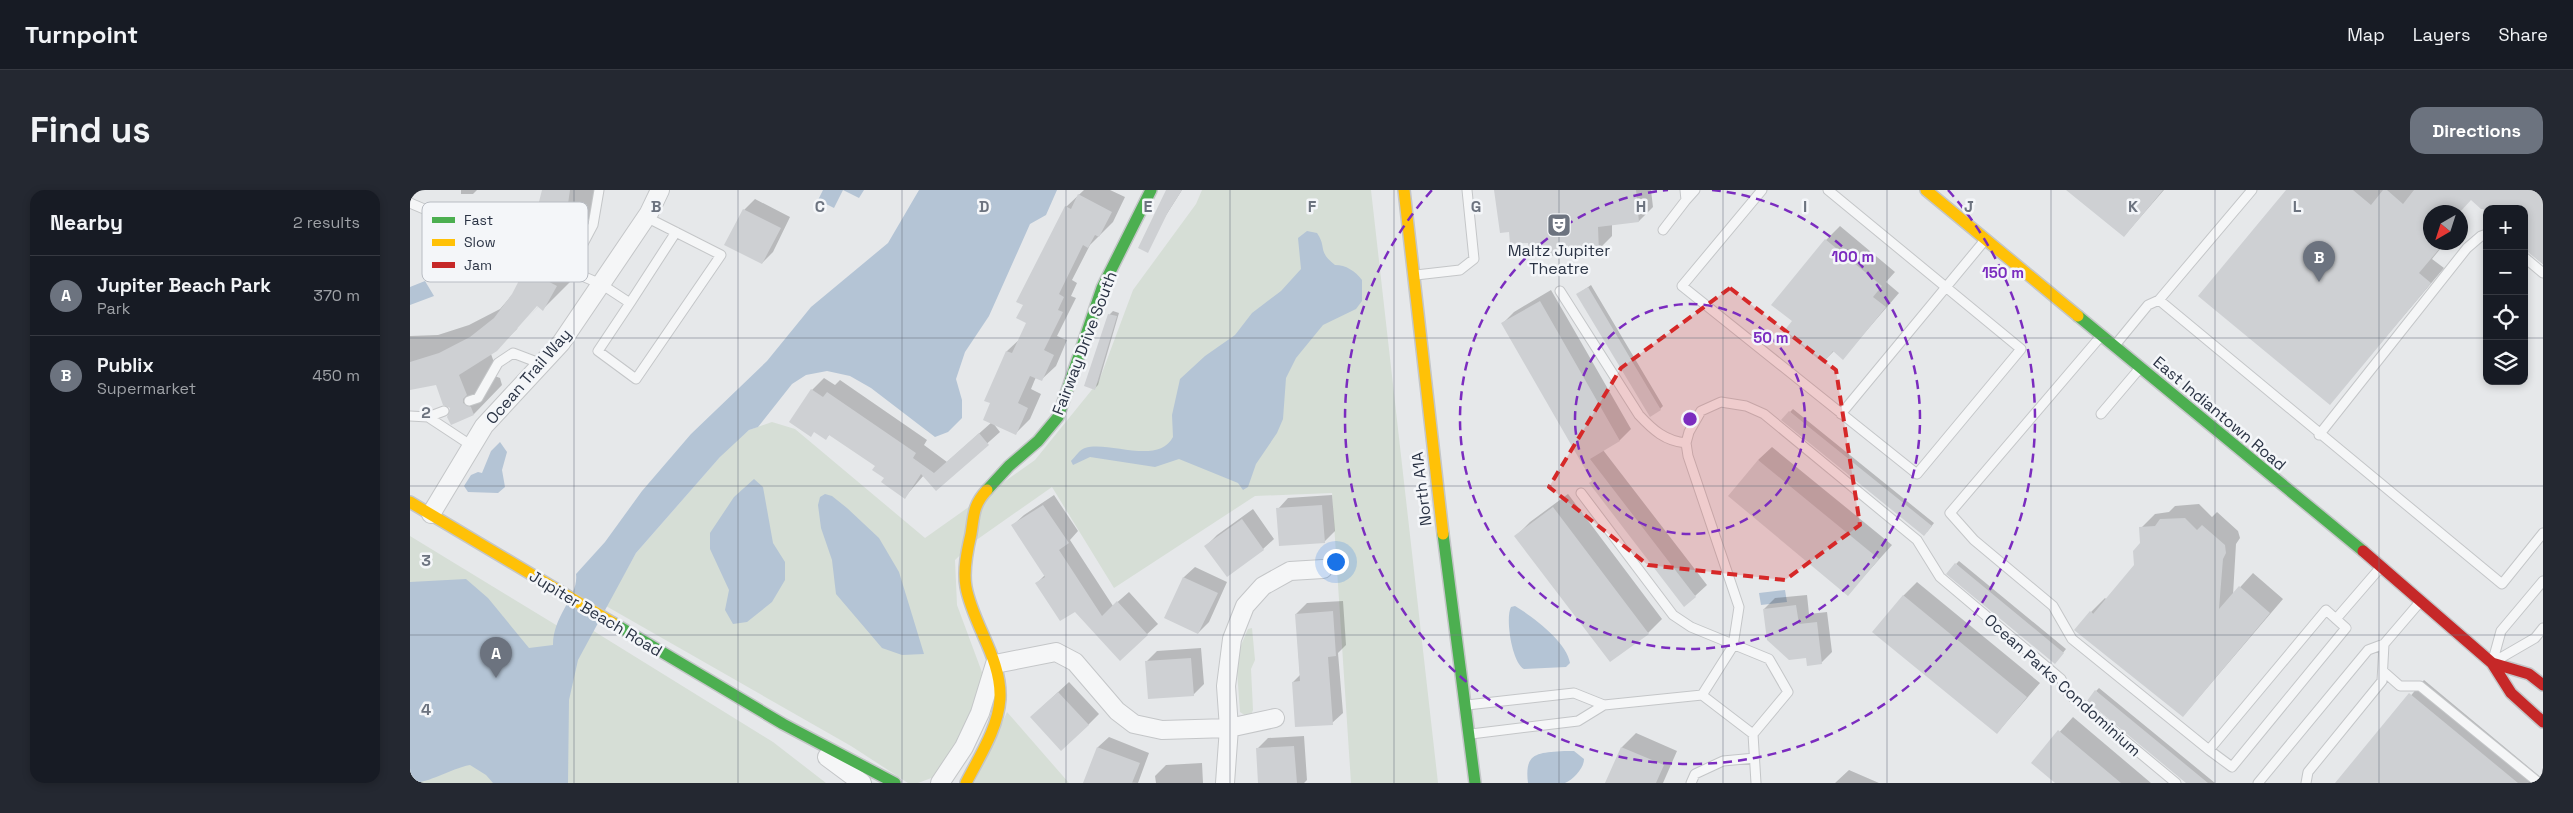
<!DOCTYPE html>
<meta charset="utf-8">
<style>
:root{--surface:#171b24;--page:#242831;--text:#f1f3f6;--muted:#9ea1a6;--line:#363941;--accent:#6c737f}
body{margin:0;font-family:"Space Grotesk",sans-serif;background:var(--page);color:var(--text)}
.controls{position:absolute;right:15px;top:15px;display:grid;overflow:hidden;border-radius:10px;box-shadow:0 2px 8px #0003}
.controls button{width:45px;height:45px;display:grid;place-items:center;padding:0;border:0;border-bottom:1px solid var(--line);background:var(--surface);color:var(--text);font:25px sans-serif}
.compass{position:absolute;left:2013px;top:15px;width:45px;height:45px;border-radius:50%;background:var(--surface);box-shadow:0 2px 8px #0003;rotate:219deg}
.you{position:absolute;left:925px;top:371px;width:18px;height:18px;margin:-12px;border:4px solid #fff;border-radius:50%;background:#1a73e8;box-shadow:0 0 0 8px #1a73e833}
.badge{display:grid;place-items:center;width:32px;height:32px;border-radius:50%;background:var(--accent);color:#fff;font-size:16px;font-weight:700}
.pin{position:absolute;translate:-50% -41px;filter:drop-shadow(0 1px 2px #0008)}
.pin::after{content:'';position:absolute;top:26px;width:18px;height:15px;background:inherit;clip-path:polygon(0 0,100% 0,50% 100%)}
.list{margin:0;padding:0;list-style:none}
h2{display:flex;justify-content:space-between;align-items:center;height:65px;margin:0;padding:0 20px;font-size:21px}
h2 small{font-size:16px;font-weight:400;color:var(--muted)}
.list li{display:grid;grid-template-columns:32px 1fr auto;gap:15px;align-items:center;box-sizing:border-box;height:80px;padding:0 20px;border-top:1px solid var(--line)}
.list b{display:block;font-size:19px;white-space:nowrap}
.list p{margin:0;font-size:16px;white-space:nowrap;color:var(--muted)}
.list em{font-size:16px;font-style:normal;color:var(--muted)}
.icon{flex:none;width:28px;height:28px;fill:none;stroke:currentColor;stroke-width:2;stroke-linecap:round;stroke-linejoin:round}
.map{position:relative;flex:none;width:2133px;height:593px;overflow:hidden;border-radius:15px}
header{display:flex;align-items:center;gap:30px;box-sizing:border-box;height:70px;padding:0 25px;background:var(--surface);border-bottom:1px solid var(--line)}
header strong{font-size:24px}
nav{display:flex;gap:28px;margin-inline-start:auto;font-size:18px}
.intro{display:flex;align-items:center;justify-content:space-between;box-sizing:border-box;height:120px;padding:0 30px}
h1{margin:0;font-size:35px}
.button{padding:12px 22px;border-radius:15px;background:var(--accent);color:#fff;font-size:18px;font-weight:700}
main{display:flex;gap:30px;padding:0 30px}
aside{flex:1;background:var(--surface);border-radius:15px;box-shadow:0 2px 8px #0003}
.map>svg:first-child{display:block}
</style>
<header>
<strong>Turnpoint</strong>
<nav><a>Map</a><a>Layers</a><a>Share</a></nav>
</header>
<div class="intro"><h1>Find us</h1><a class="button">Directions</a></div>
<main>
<aside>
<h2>Nearby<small>2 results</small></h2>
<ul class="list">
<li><span class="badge">A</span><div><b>Jupiter Beach Park</b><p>Park</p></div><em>370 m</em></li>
<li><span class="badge">B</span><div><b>Publix</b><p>Supermarket</p></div><em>450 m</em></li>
</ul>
</aside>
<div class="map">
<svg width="2133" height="593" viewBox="0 0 2133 593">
<rect width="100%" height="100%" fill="#e6e8ea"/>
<!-- green -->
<path fill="#d6ded6" d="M792,0H961L1028,593H941L922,303L845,306L704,398L642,297L565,351L545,370L547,415L573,485L559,534L524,587L508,593H498L441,556L196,416L226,363L316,260L339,240L362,232L385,239L515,348L625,270L689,191L723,100L786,14Z
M0,346L174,452L182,440L363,552L416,593H0Z
M842,438L845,470L841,479L843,520L841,525L836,526L830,522L826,467L838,439Z
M597,522L659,593H564Z"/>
<!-- water -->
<path fill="#b4c4d5" d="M413,0H454L449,8L433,0L424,18L408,10Z
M509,0H647L636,25L620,34L579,126L555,162L546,189L552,210V228L538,242L525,247L461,198L440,186L417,181L396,185L382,194L348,237L339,240L310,267L226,363L168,470L159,510L158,593H83L76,585L60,575C39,579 21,593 0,593V392L56,389L78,408L119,458L143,455C143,425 169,406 166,384L195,352L232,301L281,244L357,171L401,117L478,53Z
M897,41L907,43C917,57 907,61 925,75C936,75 945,81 952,90V111L946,119L913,135L886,168L876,188L873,229L867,243L846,274L838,297L833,300L828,293L769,269L745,277L680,267L663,275L661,271C665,267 670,259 675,258C698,250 748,276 763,247L762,225L770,189L795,166L825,145L842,123L871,101L891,79L888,48Z
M15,91L24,106L0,115V97Z
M90,252L97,262L92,280L95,297L88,303L58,302L54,296L61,285L68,282L72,283L81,261Z
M344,289L353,297L363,353L375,372V390L362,412L337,432L323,434L315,420L319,400L300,359V343L324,307Z
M415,304L422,306L437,318L469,348L489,382L514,464L492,465L472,458L426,404L422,370L411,338L408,315L410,307Z
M1375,400L1377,412L1351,415L1349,403Z
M1105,416C1122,426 1157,452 1160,473L1156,477L1114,479C1102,473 1095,428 1101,417Z
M1154,561H1164L1174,569C1174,578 1164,589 1155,593C1146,593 1128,593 1118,593C1114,562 1128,563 1154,561Z"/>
<!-- shadow -->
<path fill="#0003" d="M51,0H67L63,4H51Z
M134,0H186L181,27L152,55L175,67L162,90L133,119L129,116L114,132L132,113L130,111L104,140L108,138L81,164L85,175L82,185L90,188L92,195L64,224L42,219L27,194L0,198V146L28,145L59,135L90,119L103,104L116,80L143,53Z
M674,0H700L715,7L703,32L680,55L662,90L667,93L661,106L666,108L647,146L657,150L646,176L632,189L626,187L621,199L631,204L620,229L606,243L583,233L590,242L526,299L514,285L495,307L475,288L466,275L420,244L416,248L405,241L402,200L414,188L425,195L430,190L517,250L514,255L537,272L582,232V213L597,161L610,149L617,132L656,17Z
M757,0H772L753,30Z
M1086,0H1241L1243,17L1229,31L1202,34V46L1188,60L1119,52L1100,41Z
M1658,0H1754L1714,46Z
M1878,0H2133V74L2114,58V19H2077V22L2061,9L2049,22H2020V52H2036L2022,69L2034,78L1920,213Z
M345,9L380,27L363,62L352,73L334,20Z
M1430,36L1485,82L1476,92L1489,103L1433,168L1424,161L1413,172L1383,131L1416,50Z
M1181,95L1253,216L1250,219L1168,104Z
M1141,100L1221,239L1210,250L1193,260L1297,395L1285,406L1183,291L1093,133L1104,122Z
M703,121L709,123L688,195L685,198L675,195L700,124Z
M1383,219L1524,333L1517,342L1380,222Z
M1362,257L1482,355L1438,404L1348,270Z
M1158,304L1252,429L1238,443L1106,346L1120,332Z
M644,305L668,341L660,350L703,416L719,402L748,434L710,469L665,420L627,393L635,385L603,335L614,325Z
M922,305L925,341L914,352L868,319L878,308Z
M1789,314L1802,327L1807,322L1828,341L1830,348L1826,354L1823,405L1843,383L1873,409L1773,526L1681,422L1695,408L1697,410L1725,375L1731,353V338L1745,324L1759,322L1765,316Z
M843,319L864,349L853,359L796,356L807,345Z
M1549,371L1656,459L1648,469L1546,374Z
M785,377L817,392L799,432L788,443L756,428L774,387Z
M1507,392L1630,493L1587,543L1493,406Z
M1397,405L1399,424L1417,422L1422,462L1411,473L1397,466L1354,419L1365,408Z
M933,411L936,455L928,463L933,523L922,533L883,492L890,485L886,424L897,413Z
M791,458L794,494L783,505L736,472L747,461Z
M2014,490L2133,589V593H1927Z
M659,492L689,524L678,535L632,517Z
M1689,498L1805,593H1778L1686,501Z
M1663,527L1741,593H1647L1622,573Z
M1226,543L1267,561L1253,593H1197L1212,557Z
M894,546L897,590L894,593H850L847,559L858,548Z
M699,547L739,563L728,593L675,591L688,557Z
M792,573L793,593H746L745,586L756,575Z
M1439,580L1469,593H1425Z"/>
<!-- building -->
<path fill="#ced0d3" d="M132,0H160L156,28L162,31L152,57L120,47Z
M772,0L758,22L738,63L728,58L756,0Z
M1084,0H1226L1229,32L1188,37L1189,62L1120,68L1118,53L1100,54L1099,42L1090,43Z
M1656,0H1753L1714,47Z
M1876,0H1943L1961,15L1973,0H1977L1993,14L2004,0H2133V74L2114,59V19H2071L2061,10L2050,22H2020V52H2035L2009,83L2021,93L1920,215L1788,106Z
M668,4L702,22L689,47L685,45L678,58L673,55L649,104L654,107L648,120L653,122L634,160L644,165L632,191L620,186L608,213L618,218L606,245L573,230L580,213L574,211L596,161L602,163L616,133L606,128L613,115L606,112L655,16L661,19Z
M333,19L371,38L352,74L314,55Z
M1415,49L1472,96L1463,107L1476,117L1433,170L1423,161L1413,173L1374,141L1382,131L1361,115Z
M115,79L147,96L133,121L127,116L87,161L49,185L57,205L53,209V213L61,217L64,225L41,235L37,227L40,218L33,215L26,195L0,200V172L29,163L60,147L84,128L102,104Z
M1178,97L1251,220L1240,227L1166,104Z
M1130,111L1210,251L1180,269L1286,407L1274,417L1179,293L1182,291L1091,133Z
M698,124L707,126L685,200L674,196Z
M401,199L413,207L417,202L506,263L503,268L524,283L569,243L579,255L526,301L511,284L495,309L471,292L474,288L462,280L465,276L419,245L416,250L404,242L401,247L379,232Z
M1379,221L1522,336L1514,346L1371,230Z
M1348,270L1469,369L1438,406L1318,306Z
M633,315L659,353L649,360L692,426L707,411L738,445L710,471L665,422L650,431L625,393L635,387L601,335Z
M912,315L915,353L869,356L866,318Z
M1143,317L1239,444L1200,472L1104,346Z
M1775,328L1787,340L1792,335L1815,355L1816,363L1813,369L1809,419L1829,396L1860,423L1773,527L1664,440L1680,421L1683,424L1724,375L1723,361L1730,353L1729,337L1745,336L1750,329Z
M832,329L854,360L817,387L794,356Z
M1545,373L1654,463L1645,474L1536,384Z
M773,387L808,403L788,444L754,428Z
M1493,405L1617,507L1587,544L1462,442Z
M1386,415L1389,434L1407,432L1412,474L1397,476L1396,468L1379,470L1357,450L1353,419Z
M923,421L926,466L918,467L923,535L885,537L882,492L890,491L885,424Z
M781,468L784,506L738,509L735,471Z
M1685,500L1798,593H1776L1677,511Z
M648,502L679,535L651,561L620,527Z
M1999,503L2108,593H1925Z
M1648,540L1711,593H1645L1621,573Z
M884,556L887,593H848L846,558Z
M687,557L730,573L722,593H673Z
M1211,557L1254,575L1246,593H1195Z"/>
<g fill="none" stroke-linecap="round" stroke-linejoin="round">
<!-- lane casing -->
<g stroke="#c4c6c8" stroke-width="11">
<path id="lane" d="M1352,0L1272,96L1507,284L1611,159L1418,0
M1276,10L1285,0
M0,13L191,94L220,113L188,161L226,189L311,65L236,27
M1253,40L1276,10L1275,0
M2114,67L2133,83
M159,80L183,35L189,0
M1006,85L1050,80L1064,69L1057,0
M1150,101L1229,225C1243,240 1255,251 1276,253
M1749,110L1842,0
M220,113L266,42
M1691,146L1540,323L1564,350L1643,416L1662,449L1799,560L1822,577L1936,438L1916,420L1799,560
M1706,154L1738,115L1749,110L2092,394L2133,343
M59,211L68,208L88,173L103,163L132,174
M1431,224L1575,50
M1691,224L1730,178
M0,226L18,227L62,256
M18,227L34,221
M1909,245L2057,58L2071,46L2077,44
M1171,303L1263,425L1281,437L1359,469L1378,502L1343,544L1292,505L1323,456L1329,417L1278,266L1276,253L1279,242L1291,221L1311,212L1336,216L1354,224L1507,350L1530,387L1651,489L1659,504L1766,593
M1926,429L1970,378
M2083,470L2091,441L2133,391
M2087,470L2125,448L2133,438
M1973,481L1990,496H2010L2129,593
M1057,515L1164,503L1194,515
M1061,544L1168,531L1194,515L1292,505
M1343,544L1346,593
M1281,593L1285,584L1313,571L1345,568
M1848,593L1958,460L1974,454
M1896,593L1898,582L1972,491L1974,454L2010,412"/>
</g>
<!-- street casing -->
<g stroke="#c4c6c8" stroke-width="20">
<path id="street" d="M21,324L74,236L151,153L239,23L250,0
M417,567L452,593
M530,593L554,557L570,523L585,474L646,462L665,472L707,521L724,534L752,540L819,538L865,528
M815,593L819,538L816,496L822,449L835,416L853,396L880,381L913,379"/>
</g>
<!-- fast casing -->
<g stroke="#c4c6c8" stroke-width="14">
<path id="fast" d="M1668,126L1953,361
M577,300L599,276L628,251L648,227L692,98L741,0
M1033,344L1065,593
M203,433L373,534L485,593"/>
</g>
<!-- slow casing -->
<g stroke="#c4c6c8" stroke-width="14">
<path id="slow" d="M994,0L1033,344
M1516,0L1668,126
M0,312L203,433
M556,593C569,567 588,539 590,509C592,469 563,435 556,397C553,380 557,361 561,344C564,325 563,315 577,300"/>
</g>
<!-- jam casing -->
<g stroke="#c4c6c8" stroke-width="14">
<path id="jam" d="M1953,361L2082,473L2101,503L2133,532
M2082,473L2119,484L2133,495"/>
</g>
<!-- lane -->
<use href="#lane" stroke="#f5f6f7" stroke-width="9"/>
<!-- street -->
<use href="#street" stroke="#f5f6f7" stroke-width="18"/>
<!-- fast -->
<use href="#fast" stroke="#4caf50" stroke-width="11"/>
<!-- slow -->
<use href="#slow" stroke="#ffc107" stroke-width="11"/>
<!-- jam -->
<use href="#jam" stroke="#c62828" stroke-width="11"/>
</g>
<!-- marked area -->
<path fill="#d62828" fill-opacity="0.2" stroke="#d62828" stroke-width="4" stroke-dasharray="10 6" stroke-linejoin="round" d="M1320,98L1426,180L1450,335L1375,390L1238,375L1139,297L1211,178Z"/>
<!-- grid -->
<path fill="none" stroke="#6c737f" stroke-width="1" stroke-opacity="0.55" d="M164,0V593M328,0V593M492,0V593M656,0V593M820,0V593M984,0V593M1149,0V593M1313,0V593M1477,0V593M1641,0V593M1805,0V593M1969,0V593M0,148H2077M2114,148H2133M0,296H2133M0,445H2133"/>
<!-- distance rings -->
<g fill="none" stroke="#7b2cbf" stroke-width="2.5" stroke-dasharray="9 6">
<circle cx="1280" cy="229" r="115"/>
<path d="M1302 0A230 230 0 1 1 1258 0"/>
<path d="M1538 0A345 345 0 1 1 1022 0"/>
</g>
<!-- icons -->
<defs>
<g id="theatre-square" transform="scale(1.25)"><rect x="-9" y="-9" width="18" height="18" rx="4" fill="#6c737f" stroke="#f4f6f9"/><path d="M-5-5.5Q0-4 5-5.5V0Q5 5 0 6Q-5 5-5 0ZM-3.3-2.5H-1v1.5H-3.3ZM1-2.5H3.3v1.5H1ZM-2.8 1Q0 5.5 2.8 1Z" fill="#fff"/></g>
</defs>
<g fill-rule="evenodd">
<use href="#theatre-square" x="1149" y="35"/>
</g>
<g text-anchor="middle" stroke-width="5" stroke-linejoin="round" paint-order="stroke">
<!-- poi labels -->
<g font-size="16" fill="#2b3445" stroke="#f4f6f9">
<text x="1149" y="66">Maltz Jupiter<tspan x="1149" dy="18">Theatre</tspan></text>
</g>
<!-- street labels -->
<g font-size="16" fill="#2b3445" stroke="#f4f6f9">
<text transform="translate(674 153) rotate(-69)" y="6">Fairway Drive South</text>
<text transform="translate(118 186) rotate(-49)" y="6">Ocean Trail Way</text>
<text transform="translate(1810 223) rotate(40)" y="6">East Indiantown Road</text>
<text transform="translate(1011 299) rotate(-97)" y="6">North A1A</text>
<text transform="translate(186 423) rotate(31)" y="6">Jupiter Beach Road</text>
<text transform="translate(1653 495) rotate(42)" y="6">Ocean Parks Condominium</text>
</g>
</g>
<!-- legend -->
<rect x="12" y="12" width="166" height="80" rx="8" fill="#f4f6f9" stroke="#b8bcc3" stroke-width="1"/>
<rect x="22" y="27" width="23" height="6" fill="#4caf50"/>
<rect x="22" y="49" width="23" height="7" fill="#ffc107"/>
<rect x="22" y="72" width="23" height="6" fill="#c62828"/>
<g font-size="14" fill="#2b3445">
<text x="54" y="35">Fast</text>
<text x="54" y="57">Slow</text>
<text x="54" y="80">Jam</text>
</g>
<g font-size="16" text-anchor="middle" font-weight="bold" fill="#6c737f" stroke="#f4f6f9" stroke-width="5" stroke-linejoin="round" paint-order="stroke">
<text x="246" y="22">B</text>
<text x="410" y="22">C</text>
<text x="574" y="22">D</text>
<text x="738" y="22">E</text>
<text x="902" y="22">F</text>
<text x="1066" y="22">G</text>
<text x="1231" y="22">H</text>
<text x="1395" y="22">I</text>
<text x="1559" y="22">J</text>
<text x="1723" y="22">K</text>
<text x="1887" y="22">L</text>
<text x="16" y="228">2</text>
<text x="16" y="376">3</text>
<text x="16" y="525">4</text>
</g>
<circle cx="1280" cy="229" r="8" fill="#7b2cbf" stroke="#f4f6f9" stroke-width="2.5"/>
<g font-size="15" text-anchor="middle" font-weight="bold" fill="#7b2cbf" stroke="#f4f6f9" stroke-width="5" stroke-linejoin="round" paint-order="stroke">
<text x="1443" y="72">100 m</text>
<text x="1593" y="88">150 m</text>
<text x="1361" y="153">50 m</text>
</g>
</svg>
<div class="controls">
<button>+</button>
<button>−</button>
<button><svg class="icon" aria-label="locate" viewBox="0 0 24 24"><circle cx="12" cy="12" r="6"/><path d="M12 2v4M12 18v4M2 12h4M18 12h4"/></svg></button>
<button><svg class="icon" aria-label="layers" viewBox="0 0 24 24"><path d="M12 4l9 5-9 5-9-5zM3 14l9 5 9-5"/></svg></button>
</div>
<svg class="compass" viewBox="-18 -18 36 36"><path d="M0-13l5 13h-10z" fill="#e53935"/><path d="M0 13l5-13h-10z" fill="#9ea1a6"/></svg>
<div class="you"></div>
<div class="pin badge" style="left:86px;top:488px">A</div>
<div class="pin badge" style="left:1909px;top:92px">B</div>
</div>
</main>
